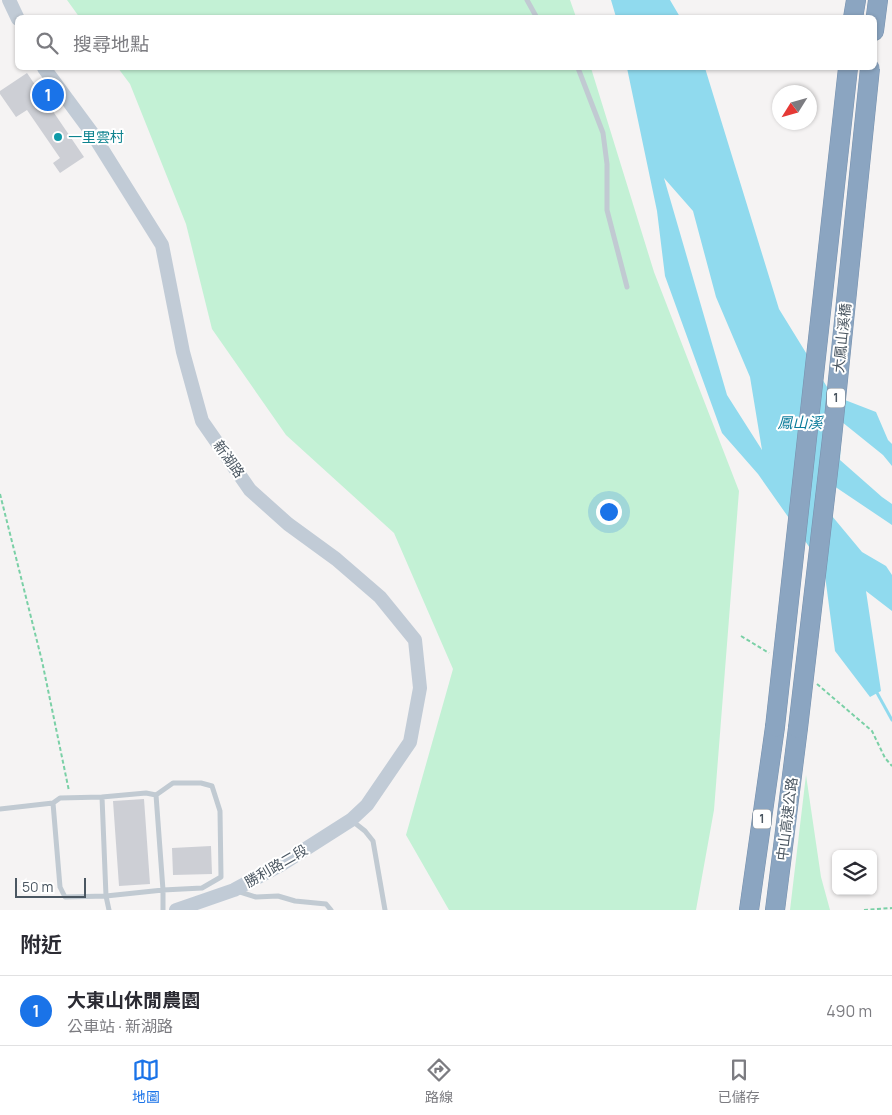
<!DOCTYPE html>
<html lang="zh-TW">
<meta charset="utf-8">
<style>
:root{--surface:#fff;--page:#f7f7f7;--text:#2b2b33;--muted:#7c7c81;--line:#e1e1e2;--accent:#1a73e8}
body{margin:0;font-family:Manrope,"Noto Sans TC",sans-serif;background:var(--page);color:var(--text)}
.controls{position:absolute;right:15px;bottom:15px;display:grid;overflow:hidden;border-radius:8px;box-shadow:0 1px 4px #0004}
.controls button{width:45px;height:45px;display:grid;place-items:center;padding:0;border:0;border-bottom:1px solid var(--line);background:var(--surface);color:var(--text);font:25px sans-serif}
.compass{position:absolute;left:772px;top:85px;width:45px;height:45px;border-radius:50%;background:var(--surface);box-shadow:0 1px 4px #0004;rotate:233deg}
.scale{position:absolute;left:15px;bottom:12px;width:71px;box-sizing:border-box;padding-left:5px;border:2px solid #4a5661;border-top:0;font-size:14px;line-height:18px;white-space:nowrap;color:#4a5661;-webkit-text-stroke:4px #fff;paint-order:stroke}
.you{position:absolute;left:608px;top:511px;width:18px;height:18px;margin:-12px;border:4px solid #fff;border-radius:50%;background:#1a73e8;box-shadow:0 0 0 8px #1a73e833}
.badge{display:grid;place-items:center;width:32px;height:32px;border-radius:50%;background:var(--accent);color:#fff;font-size:16px;font-weight:700}
.pin{position:absolute;translate:-50% -50%;border:2px solid #fff;box-shadow:0 1px 5px #0006}
.list{margin:0;padding:0;list-style:none}
h2{display:flex;justify-content:space-between;align-items:center;height:65px;margin:0;padding:0 20px;font-size:21px}
h2 small{font-size:16px;font-weight:400;color:var(--muted)}
.list li{display:grid;grid-template-columns:32px 1fr auto;gap:15px;align-items:center;box-sizing:border-box;height:70px;padding:0 20px;border-top:1px solid var(--line)}
.list b{display:block;font-size:19px;white-space:nowrap}
.list p{margin:0;font-size:16px;white-space:nowrap;color:var(--muted)}
.list em{font-size:16px;font-style:normal;color:var(--muted)}
.icon{flex:none;width:28px;height:28px;fill:none;stroke:currentColor;stroke-width:2;stroke-linecap:round;stroke-linejoin:round}
.map{position:relative;flex:none;width:892px;height:910px;overflow:hidden}
.search{position:absolute;background:var(--surface);box-shadow:0 1px 4px #0004;left:15px;right:15px;top:15px;height:55px;display:flex;align-items:center;gap:12px;box-sizing:border-box;padding:0 18px;border-radius:8px;color:var(--muted);font-size:19px}
.sheet{height:135px;background:var(--surface)}
nav{display:flex;justify-content:space-around;align-items:center;box-sizing:border-box;height:70px;border-top:1px solid var(--line);background:var(--surface);font-size:14px;color:var(--muted)}
nav a{display:grid;justify-items:center;gap:2px}
nav .on{color:var(--accent)}
.map>svg:first-child{display:block}
</style>
<div class="map">
<svg width="892" height="910" viewBox="0 0 892 910">
<rect width="100%" height="100%" fill="#f5f3f3"/>
<!-- green -->
<path fill="#c3f1d5" d="M67,0H570L576,17L80,18Z
M118,68H591L654,272L739,491L714,810L696,910H449L406,835L453,669L394,533L286,435L212,329L186,224L130,84Z
M806,775L821,877L830,910H790Z"/>
<!-- water -->
<path fill="#90daee" fill-rule="evenodd" d="M611,0H670L680,17H616Z
M627,68H705L779,309L832,395L876,412L888,440L892,444V466L883,455L842,422L840,460L882,497L892,504V525L834,486L832,516L862,552L886,566L892,575V611L866,591L881,691L870,697L835,651L824,568L758,474L722,433L665,276L657,211ZM664,178L693,211L716,297L750,377L762,450L727,395Z"/>
<g fill="none" stroke-linecap="round" stroke-linejoin="round">
<!-- stream -->
<path stroke="#90daee" stroke-width="3" d="M876,691L892,720"/>
</g>
<!-- building -->
<path fill="#cdcfd5" d="M27,73L84,157L60,173L53,163L60,158L27,110L16,117L0,94V91Z
M144,799L150,884L119,886L113,801Z
M211,846L212,874L173,875L172,848Z"/>
<g fill="none" stroke-linecap="round" stroke-linejoin="round">
<!-- motorway casing -->
<g stroke="#7690ad" stroke-width="20">
<path id="motorway" d="M853,18L856,0
M874,31L878,0
M749,910L775,727
M775,910L798,728"/>
</g>
<!-- path -->
<path stroke="#7ad0a6" stroke-width="2" stroke-dasharray="4 2.5" stroke-linecap="butt" d="M0,494L42,661L69,791
M741,636L769,653
M817,684L872,731L885,758L892,766
M864,910L892,908"/>
<!-- service -->
<path stroke="#c1cad2" stroke-width="5" d="M527,0L537,18
M578,68L603,133L607,164V210L627,287
M102,797L60,798L53,803L60,887L65,897L106,896L163,890L156,795
M0,809L53,803
M351,820L365,831L373,841L385,910
M237,891L256,897L278,896L295,901L326,904L331,910
M109,910L106,896L102,797L146,793L156,795L173,783H201L212,786L220,811L221,877L202,888L163,890V910"/>
<!-- secondary -->
<path stroke="#c1cbd6" stroke-width="14" d="M9,0L18,19
M44,68L92,133L162,245L183,352L202,421L250,490L288,524L336,559L380,597L415,640L420,688L410,742L367,805L351,820L282,864L234,890L176,910"/>
<!-- motorway -->
<use href="#motorway" stroke="#8ba5c1" stroke-width="19"/>
<!-- motorway-bridge casing -->
<g stroke="#7690ad" stroke-width="20" stroke-linecap="butt">
<path id="motorway-bridge" d="M775,727L848,68
M798,728L832,438L870,68"/>
</g>
<!-- motorway-bridge -->
<use href="#motorway-bridge" stroke="#8ba5c1" stroke-width="19"/>
</g>
<!-- markers -->
<circle fill="#0f9aa8" stroke="#fff" stroke-width="2" cx="58" cy="137" r="5"/>
<g text-anchor="middle" stroke-width="4" stroke-linejoin="round" paint-order="stroke">
<!-- shield labels -->
<g fill="#fff" stroke="#808990" stroke-width="1">
<rect x="827" y="388.5" width="18" height="19" rx="4"/>
<rect x="753" y="809.5" width="18" height="19" rx="4"/>
</g>
<g font-size="12" font-weight="bold" fill="#4a5661">
<text x="836" y="402">1</text>
<text x="762" y="823">1</text>
</g>
<!-- culture labels -->
<g font-size="14" fill="#0d838f" stroke="#fff" text-anchor="start">
<text x="68" y="142">一里雲村</text>
</g>
<!-- street labels -->
<g font-size="14" fill="#4a5661" stroke="#fff">
<text transform="translate(842 338) rotate(-84)" y="5">大鳳山溪橋</text>
<text transform="translate(229 459) rotate(55)" y="5">新湖路</text>
<text transform="translate(787 819) rotate(-83)" y="5">中山高速公路</text>
<text transform="translate(276 866) rotate(-30)" y="5">勝利路二段</text>
</g>
<!-- water labels -->
<g font-size="15" font-style="italic" fill="#0c7c9b" stroke="#fff">
<text x="800" y="428">鳳山溪</text>
</g>
</g>
</svg>
<div class="controls">
<button><svg class="icon" aria-label="layers" viewBox="0 0 24 24"><path d="M12 4l9 5-9 5-9-5zM3 14l9 5 9-5"/></svg></button>
</div>
<svg class="compass" viewBox="-18 -18 36 36"><path d="M0-13l5 13h-10z" fill="#e53935"/><path d="M0 13l5-13h-10z" fill="#7c7c81"/></svg>
<div class="scale">50 m</div>
<div class="you"></div>
<div class="pin badge" style="left:48px;top:95px">1</div>
<div class="search"><svg class="icon" aria-label="search" viewBox="0 0 24 24"><circle cx="10" cy="10" r="6"/><path d="M15 15l6 6"/></svg>搜尋地點</div>
</div>
<section class="sheet">
<h2>附近<small></small></h2>
<ul class="list">
<li><span class="badge">1</span><div><b>大東山休閒農園</b><p>公車站 · 新湖路</p></div><em>490 m</em></li>
</ul>
</section>
<nav>
<a class="on"><svg class="icon" aria-label="map" viewBox="0 0 24 24"><path d="M3 6l6-2 6 2 6-2v14l-6 2-6-2-6 2zM9 4v14M15 6v14"/></svg>地圖</a>
<a><svg class="icon" aria-label="directions" viewBox="0 0 24 24"><path d="M12 3l9 9-9 9-9-9zM9 14v-3h6M13 9l2 2-2 2"/></svg>路線</a>
<a><svg class="icon" aria-label="saved" viewBox="0 0 24 24"><path d="M7 4h10v16l-5-4-5 4z"/></svg>已儲存</a>
</nav>
